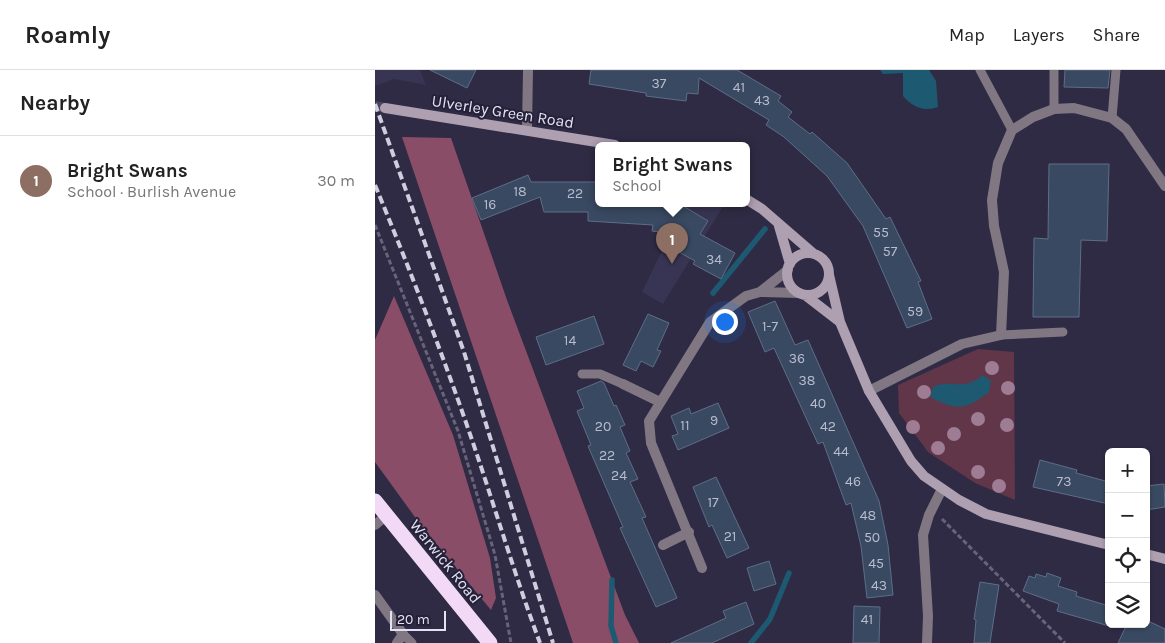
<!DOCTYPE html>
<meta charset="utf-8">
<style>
:root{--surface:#fff;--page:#f6f6f6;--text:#222;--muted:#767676;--line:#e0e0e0;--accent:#506f33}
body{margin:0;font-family:Karla,sans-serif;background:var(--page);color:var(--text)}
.controls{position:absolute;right:15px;bottom:15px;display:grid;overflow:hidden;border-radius:8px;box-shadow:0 1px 4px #0004}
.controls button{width:45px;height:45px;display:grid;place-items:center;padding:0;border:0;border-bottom:1px solid var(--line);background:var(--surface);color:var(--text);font:25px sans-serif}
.scale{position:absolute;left:15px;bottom:12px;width:56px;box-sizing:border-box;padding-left:5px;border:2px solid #e3e2f2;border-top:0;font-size:14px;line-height:18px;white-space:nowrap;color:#e3e2f2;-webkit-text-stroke:4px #25213a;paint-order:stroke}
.you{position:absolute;left:349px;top:251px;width:18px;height:18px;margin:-12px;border:4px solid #fff;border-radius:50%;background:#1a73e8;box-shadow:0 0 0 8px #1a73e833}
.badge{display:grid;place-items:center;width:32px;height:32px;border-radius:50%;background:var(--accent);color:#fff;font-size:16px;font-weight:700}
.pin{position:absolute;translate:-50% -41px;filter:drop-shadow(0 1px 2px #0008)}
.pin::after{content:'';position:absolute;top:26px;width:18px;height:15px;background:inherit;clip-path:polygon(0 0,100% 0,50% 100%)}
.popup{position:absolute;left:220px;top:72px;width:155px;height:65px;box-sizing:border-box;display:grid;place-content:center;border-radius:8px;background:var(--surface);filter:drop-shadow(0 1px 4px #0005);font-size:16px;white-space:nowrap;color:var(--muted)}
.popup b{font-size:19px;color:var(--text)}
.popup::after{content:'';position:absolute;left:50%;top:100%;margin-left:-10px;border:10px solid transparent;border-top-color:var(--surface)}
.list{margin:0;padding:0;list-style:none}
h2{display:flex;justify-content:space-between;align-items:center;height:65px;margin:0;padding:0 20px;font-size:21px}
h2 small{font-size:16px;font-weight:400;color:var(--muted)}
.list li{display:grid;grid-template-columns:32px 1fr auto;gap:15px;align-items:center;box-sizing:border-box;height:90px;padding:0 20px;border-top:1px solid var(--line)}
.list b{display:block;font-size:19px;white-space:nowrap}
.list p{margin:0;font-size:16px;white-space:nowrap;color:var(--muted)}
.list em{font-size:16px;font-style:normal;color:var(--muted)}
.icon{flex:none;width:28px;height:28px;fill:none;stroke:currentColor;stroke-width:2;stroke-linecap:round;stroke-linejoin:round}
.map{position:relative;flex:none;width:790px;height:573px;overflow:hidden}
header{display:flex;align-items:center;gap:30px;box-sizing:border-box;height:70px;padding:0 25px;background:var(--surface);border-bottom:1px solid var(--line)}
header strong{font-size:24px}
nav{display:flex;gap:28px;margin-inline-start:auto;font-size:18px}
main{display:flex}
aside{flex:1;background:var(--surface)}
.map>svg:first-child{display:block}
</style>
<header>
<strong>Roamly</strong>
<nav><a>Map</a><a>Layers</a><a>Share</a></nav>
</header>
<main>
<aside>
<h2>Nearby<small></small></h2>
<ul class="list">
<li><span class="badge" style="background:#8d6e63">1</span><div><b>Bright Swans</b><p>School · Burlish Avenue</p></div><em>30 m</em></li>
</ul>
</aside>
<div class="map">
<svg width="790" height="573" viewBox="0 0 790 573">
<rect width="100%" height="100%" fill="#2f2b44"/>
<!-- built -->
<path fill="#383453" d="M0,0H45L51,15L19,9L0,16Z
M310,133H345L349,135L288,234L267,222Z"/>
<!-- green -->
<path fill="#603648" d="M603,279L639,282L640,430L600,413L553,382L524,343L523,315Z"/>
<!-- forest -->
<path fill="#8a4d68" d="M27,67L76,68L132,230L250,545L264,573H198Z
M19,226L78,365L115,488L121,528L116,540L45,454L0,392V270Z"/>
<!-- water -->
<path fill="#1d5a71" d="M505,0H554L561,11L563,37C548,42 538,37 528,26V3L508,4Z
M608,305L616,311L614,322C590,340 582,341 555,327L558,317C578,308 586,323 608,305Z"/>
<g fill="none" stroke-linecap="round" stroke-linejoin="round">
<!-- stream -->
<path stroke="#1d5a71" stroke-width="5.5" d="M338,223L390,159
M237,510L236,556L241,573
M376,573L395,549L414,503"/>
</g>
<!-- building -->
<path fill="#394961" stroke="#5e6e88" d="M55,0H101L92,18Z
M216,0H362L406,26L403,31L417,42L413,47L435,64L437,62L472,93L511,149L515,147L546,211L543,212L557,249L532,258L488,156L452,106L409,67L391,55L394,50L324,8L323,24L312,23L311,31L271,26V23L214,14Z
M690,0H735L733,18L689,17Z
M674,94H734L732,171L706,170L704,247H658L659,168L673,169Z
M153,105L156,112H221L223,133L305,134L333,151L325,164L360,183L346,209L318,194L320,191L304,182L306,178L284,165L285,162L277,161L278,155L213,151V142H169L165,127L106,150L97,128Z
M400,231L420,275L433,270L504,431L513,475L518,525L492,528L486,476L476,433L471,435L448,372L443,374L399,278L390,282L373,242Z
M273,244L294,253L282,280L286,281L278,297L266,291L261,301L248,295Z
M219,246L229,274L171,295L161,267Z
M226,311L229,313L239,336L241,335L250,355L245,357L255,381L251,383L263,409L255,412L271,447L267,448L302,528L281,537L245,458L248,457L213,376L216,375L202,341L209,338L202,321Z
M343,333L354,358L303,380L297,366L303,364L296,346L314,338L316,344Z
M665,390L702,400L701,403L734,412V434L658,417Z
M341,407L374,478L352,488L337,455L334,457L318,417Z
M789,414L790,437L771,440V416Z
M394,491L401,514L379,521L372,498Z
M672,503L686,508L683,516L702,522L701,526L734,536V556L682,541L684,534L648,521L654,506L660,508L661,504L671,507Z
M605,512L624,515L615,573H599L601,550L599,549Z
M371,532L379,554L337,573H296L351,548L348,541Z
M479,536L505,537L504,573H478Z
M771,550L790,559V573H743L752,554H771Z"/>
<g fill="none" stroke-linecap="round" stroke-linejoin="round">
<!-- secondary-tunnel -->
<path stroke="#4a465e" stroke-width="10" stroke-dasharray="10 5" stroke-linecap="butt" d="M0,36L10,38"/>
<!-- path -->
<path stroke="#67647a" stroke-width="3" stroke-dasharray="5 2.5" stroke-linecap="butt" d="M0,155L83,361L120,485L136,573
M567,449L690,573"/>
<!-- lane -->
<path stroke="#807782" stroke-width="9" d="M605,0L637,60
M679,0V39
M737,48L741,0
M626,265L688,262
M207,304H225L248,314
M28,564L37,573"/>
<!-- street -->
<path stroke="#807782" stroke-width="10" d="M152,60L153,0
M385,222L413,200
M248,314L285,332
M494,321L587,274L626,265L629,202L619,156L617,130L623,93L637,60L658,47L679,39L699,38L737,48L751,59L790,116
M0,455L12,445
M288,475L314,462
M327,498L276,373L274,351L335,252L371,226L385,222L424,223
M0,525L28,564L22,573
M552,573L553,546L548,465L554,445L567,419"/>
<!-- secondary -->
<path stroke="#ae9fb1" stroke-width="10" d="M10,38L240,75
M371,129L387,139L439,184
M404,156L415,194
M412 204a21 21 0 1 1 42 0a21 21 0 1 1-42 0Z
M454,205L465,252L494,321L536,391L549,406L584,430L611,444L734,475
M430,225L465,252
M771,484L790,489"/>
<!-- highway -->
<path stroke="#f2daf6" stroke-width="15" d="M0,431L115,573"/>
<!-- rail -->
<path stroke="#cfcedf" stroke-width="4" stroke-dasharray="8 4" stroke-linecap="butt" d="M0,34L89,282L178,573
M0,115C31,190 61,267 88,344C115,420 137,498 165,573"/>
</g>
<!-- trees -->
<g fill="#9e7c94">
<circle cx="617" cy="298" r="7"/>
<circle cx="633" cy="318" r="7"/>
<circle cx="549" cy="322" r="7"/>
<circle cx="603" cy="349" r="7"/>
<circle cx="632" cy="355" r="7"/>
<circle cx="538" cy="357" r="7"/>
<circle cx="579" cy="364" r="7"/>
<circle cx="563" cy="378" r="7"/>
<circle cx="603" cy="402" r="7"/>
<circle cx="624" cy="416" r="7"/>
</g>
<g text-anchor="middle" stroke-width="4" stroke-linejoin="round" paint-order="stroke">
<!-- number labels -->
<g font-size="14" fill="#b8bcce">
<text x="284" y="18">37</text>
<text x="364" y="22">41</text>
<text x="387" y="35">43</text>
<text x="145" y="126">18</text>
<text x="200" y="128">22</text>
<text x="115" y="139">16</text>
<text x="506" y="167">55</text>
<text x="515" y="186">57</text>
<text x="339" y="194">34</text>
<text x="540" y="246">59</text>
<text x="395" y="261">1-7</text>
<text x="195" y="275">14</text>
<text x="422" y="293">36</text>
<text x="432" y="315">38</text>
<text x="443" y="338">40</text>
<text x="339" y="355">9</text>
<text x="310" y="360">11</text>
<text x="228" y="361">20</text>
<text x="453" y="361">42</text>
<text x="466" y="386">44</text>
<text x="232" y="390">22</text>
<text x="244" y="410">24</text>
<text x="478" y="416">46</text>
<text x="689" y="416">73</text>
<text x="338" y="437">17</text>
<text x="493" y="450">48</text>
<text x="355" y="471">21</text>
<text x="497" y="472">50</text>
<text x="501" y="498">45</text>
<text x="504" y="520">43</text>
<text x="492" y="554">41</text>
</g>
<!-- street labels -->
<g font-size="16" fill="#e3e2f2" stroke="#25213a">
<text transform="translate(128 41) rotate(9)" y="6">Ulverley Green Road</text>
<text transform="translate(71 491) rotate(51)" y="6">Warwick Road</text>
</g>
</g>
</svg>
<div class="controls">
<button>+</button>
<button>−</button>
<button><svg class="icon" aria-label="locate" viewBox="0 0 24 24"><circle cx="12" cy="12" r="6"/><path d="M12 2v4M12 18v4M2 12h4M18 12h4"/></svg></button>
<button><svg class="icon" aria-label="layers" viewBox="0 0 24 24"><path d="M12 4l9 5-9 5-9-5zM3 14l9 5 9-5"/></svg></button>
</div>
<div class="scale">20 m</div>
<div class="you"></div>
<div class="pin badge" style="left:297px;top:194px;background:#8d6e63">1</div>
<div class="popup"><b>Bright Swans</b>School</div>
</div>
</main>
